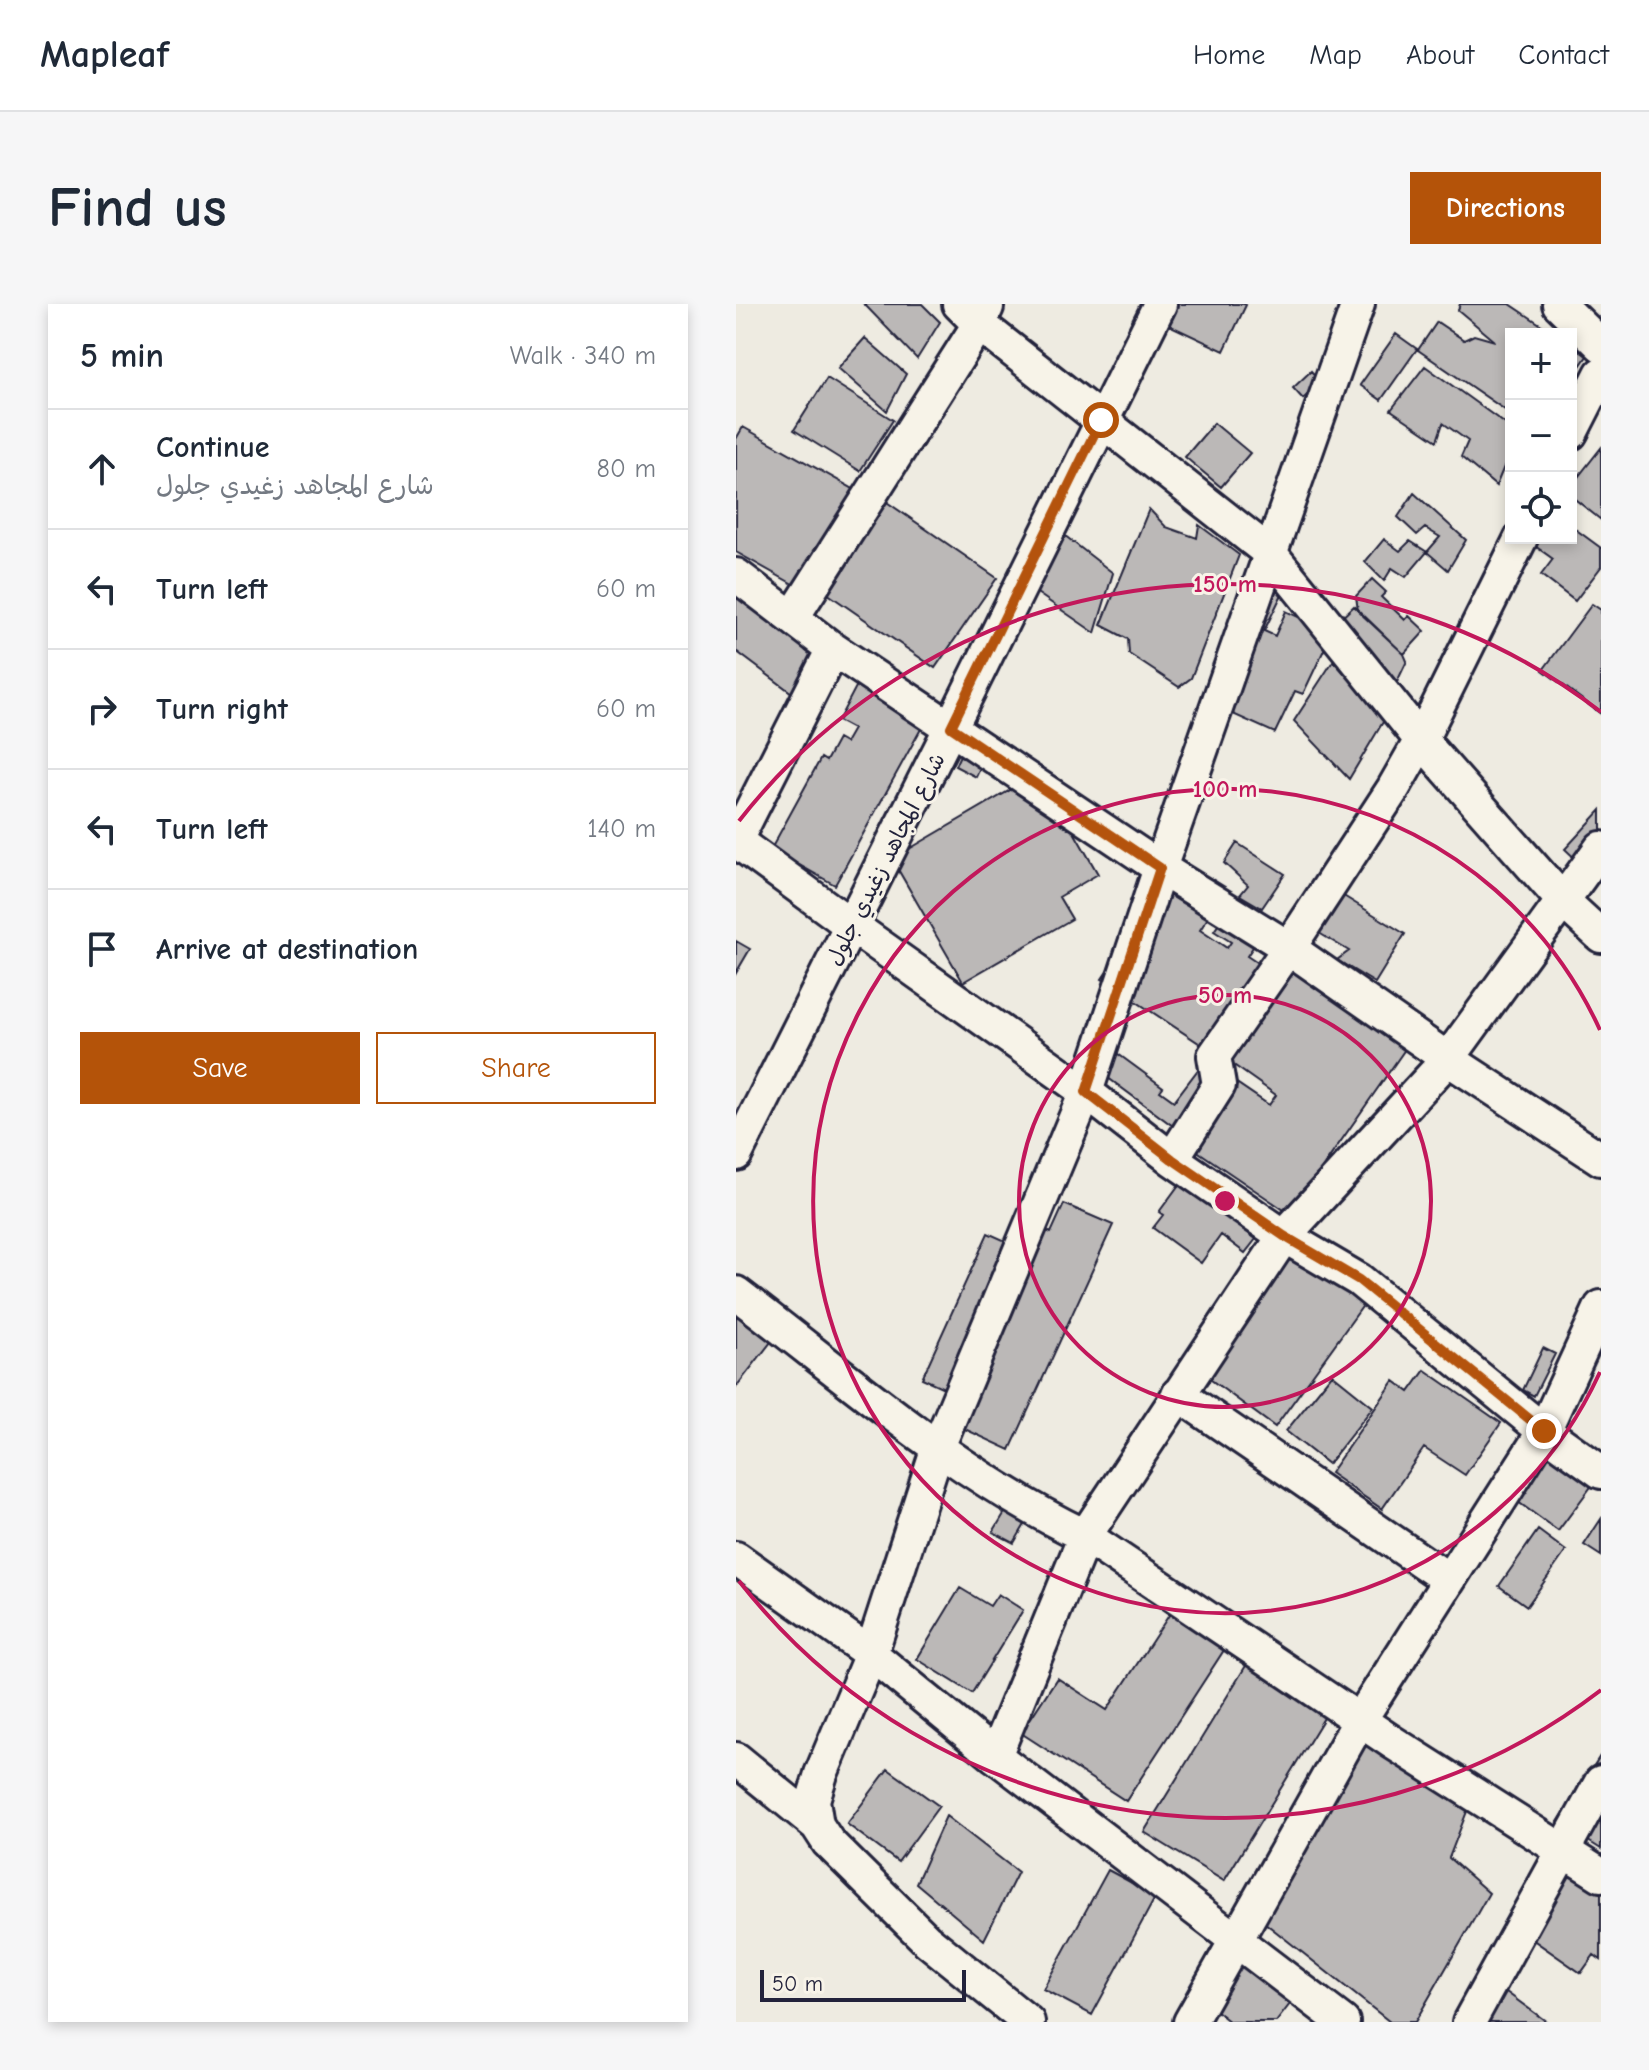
<!DOCTYPE html>
<meta charset="utf-8">
<style>
:root{--surface:#fff;--page:#f6f6f7;--text:#1f2937;--muted:#747a83;--line:#e0e1e3;--accent:#b45309}
body{margin:0;font-family:"Comic Neue","Playpen Sans Arabic",sans-serif;background:var(--page);color:var(--text)}
.controls{position:absolute;right:24px;top:24px;display:grid;overflow:hidden;border-radius:0px;box-shadow:0 4px 12px #0003}
.controls button{width:72px;height:72px;display:grid;place-items:center;padding:0;border:0;border-bottom:2px solid var(--line);background:var(--surface);color:var(--text);font:40px sans-serif}
.scale{position:absolute;left:24px;bottom:20px;width:206px;box-sizing:border-box;padding-left:8px;border:4px solid #22223b;border-top:0;font-size:22px;line-height:28px;white-space:nowrap;color:#22223b;-webkit-text-stroke:6px #f7f3e8;paint-order:stroke}
.stop{position:absolute;width:24px;height:24px;margin:-18px;border:6px solid #b45309;border-radius:50%;background:#fff}
.stop.end{background:#b45309;border-color:#fff;box-shadow:0 2px 8px #0008}
.list{margin:0;padding:0;list-style:none}
h2{display:flex;justify-content:space-between;align-items:center;height:104px;margin:0;padding:0 32px;font-size:34px}
h2 small{font-size:26px;font-weight:400;color:var(--muted)}
.list li{display:grid;grid-template-columns:52px 1fr auto;gap:24px;align-items:center;box-sizing:border-box;height:120px;padding:0 32px;border-top:2px solid var(--line)}
.list b{display:block;font-size:30px;white-space:nowrap}
.list p{margin:0;font-size:26px;white-space:nowrap;color:var(--muted)}
.list em{font-size:26px;font-style:normal;color:var(--muted)}
.actions{display:flex;gap:16px;padding:24px 32px}
.actions a{flex:1;padding:18px 0;border:2px solid var(--accent);border-radius:0px;text-align:center;font-size:28px;color:var(--accent)}
.actions .main{background:var(--accent);color:#fff}
.icon{flex:none;width:44px;height:44px;fill:none;stroke:currentColor;stroke-width:2;stroke-linecap:round;stroke-linejoin:round}
.map{position:relative;flex:none;width:865px;height:1718px;overflow:hidden;border-radius:0px}
header{display:flex;align-items:center;gap:48px;box-sizing:border-box;height:112px;padding:0 40px;background:var(--surface);border-bottom:2px solid var(--line)}
header strong{font-size:38px}
nav{display:flex;gap:44px;margin-inline-start:auto;font-size:28px}
.intro{display:flex;align-items:center;justify-content:space-between;box-sizing:border-box;height:192px;padding:0 48px}
h1{margin:0;font-size:56px}
.button{padding:20px 36px;border-radius:0px;background:var(--accent);color:#fff;font-size:28px;font-weight:700}
main{display:flex;gap:48px;padding:0 48px}
aside{flex:1;background:var(--surface);border-radius:0px;box-shadow:0 4px 12px #0003}
.map>svg:first-child{display:block}
</style>
<header>
<strong>Mapleaf</strong>
<nav><a>Home</a><a>Map</a><a>About</a><a>Contact</a></nav>
</header>
<div class="intro"><h1>Find us</h1><a class="button">Directions</a></div>
<main>
<aside>
<h2>5 min<small>Walk · 340 m</small></h2>
<ul class="list">
<li><svg class="icon" aria-label="ahead" viewBox="0 0 24 24"><path d="M12 20V5M6 11l6-6 6 6"/></svg><div><b>Continue</b><p>شارع المجاهد زغيدي جلول</p></div><em>80 m</em></li>
<li><svg class="icon" aria-label="left" viewBox="0 0 24 24"><path d="M17 20v-9H6M10 6l-5 5 5 5"/></svg><div><b>Turn left</b></div><em>60 m</em></li>
<li><svg class="icon" aria-label="right" viewBox="0 0 24 24"><path d="M7 20v-9h11M14 6l5 5-5 5"/></svg><div><b>Turn right</b></div><em>60 m</em></li>
<li><svg class="icon" aria-label="left" viewBox="0 0 24 24"><path d="M17 20v-9H6M10 6l-5 5 5 5"/></svg><div><b>Turn left</b></div><em>140 m</em></li>
<li><svg class="icon" aria-label="arrive" viewBox="0 0 24 24"><path d="M6 21V4h12l-3 4 3 4H6"/></svg><div><b>Arrive at destination</b></div></li>
</ul>
<div class="actions"><a class="main">Save</a><a>Share</a></div>
</aside>
<div class="map">
<svg width="865" height="1718" viewBox="0 0 865 1718">
<rect width="100%" height="100%" fill="#eeebe1"/>
<filter id="ink" filterUnits="userSpaceOnUse"><feTurbulence type="fractalNoise" baseFrequency=".0125" numOctaves="2"/><feDisplacementMap in="SourceGraphic" scale="16" xChannelSelector="R" yChannelSelector="G"/><feConvolveMatrix kernelMatrix="1 2 1 2 8 2 1 2 1" color-interpolation-filters="sRGB"/></filter>
<g filter="url(#ink)">
<!-- building -->
<path fill="#bbb8b7" stroke="#22223b" stroke-width="2" d="M128,0H186L204,18L181,55Z
M425,0H508L510,1L488,47L418,14Z
M724,0H774L819,30H775V110L682,46L701,18L728,36L738,31L759,37L722,6Z
M660,30L681,45L645,96L624,81Z
M129,34L170,70L151,107L102,64Z
M835,41L851,52L835,75Z
M689,62L775,124V146L760,182L725,153L732,137L707,119L701,137L655,106Z
M575,67L585,78L567,95L557,84Z
M91,74L157,116L124,167L58,126Z
M478,119L514,149L485,183L449,153Z
M7,123L119,186L64,284L0,248V135Z
M865,144V216L835,192V182Z
M678,189L730,236L712,266L691,248L704,233L689,224L681,231L662,213Z
M142,192L261,274L199,364L85,285Z
M413,205L430,223L461,234L463,221L503,251L455,374L443,383L393,350L392,335L365,321Z
M835,222L865,244V263L839,297L805,271L817,255L799,242L805,234H835Z
M328,231L377,269L359,329L298,287Z
M648,235L664,247L674,237L691,248L670,273L656,264L648,277L629,258Z
M519,267L550,282L528,327L539,332L550,307L596,329L567,390L559,387L539,429L468,397Z
M636,275L650,288L645,293L669,316L673,312L689,327L668,350L622,307L620,292Z
M0,289L73,343L70,347L85,359L60,392L0,347Z
M856,300L865,306V410L807,366Z
M618,302L668,350L671,357L660,380L600,319Z
M597,357L650,413L613,475L558,417Z
M123,377L191,414L99,581L35,545L85,454L90,457L102,435L109,439L117,425L102,417Z
M228,442L250,452L240,473L219,462Z
M283,481L326,507L362,570L323,593L336,615L227,678L156,555Z
M865,506V579L829,545Z
M501,539L549,570L526,604L504,591L512,581L488,559Z
M432,576L477,606L464,626L491,644L495,638L478,627L491,608L521,637L511,652L523,660L469,743L366,675Z
M606,591L669,630L639,679L601,656L613,647L583,629Z
M0,637L14,645L0,669Z
M557,649L674,738L554,910L451,840L496,776L533,801L540,791L485,752Z
M363,736L427,783L424,787L438,797L464,763L474,771L437,822L348,756Z
M445,878L520,935L509,949L485,931L465,959L417,924L427,911L423,908Z
M328,900L377,921L274,1146L207,1115L219,1089L186,1074L252,929L274,939L285,915L315,929Z
M555,947L628,1000L539,1123L467,1070Z
M0,999L45,1025L0,1083Z
M807,1044L819,1050L798,1092L787,1086Z
M689,1066L765,1119L729,1171L688,1144L646,1205L594,1169L658,1077L673,1088Z
M596,1070L637,1103L592,1160L550,1127Z
M813,1148L857,1180L822,1227L778,1195Z
M277,1195L297,1207L278,1239L257,1228Z
M865,1215V1252L848,1241Z
M802,1226L830,1247L791,1302L763,1282Z
M224,1284L254,1302L262,1290L287,1306L236,1389L181,1355Z
M435,1308L490,1343L390,1497L285,1429L321,1374L371,1406Z
M514,1355L594,1404L488,1577L408,1528Z
M629,1434L735,1497L713,1554L753,1589L679,1718H654L524,1615Z
M864,1452H865V1545L822,1518Z
M152,1465L203,1502L162,1558L111,1520Z
M210,1512L282,1568L248,1636L180,1579Z
M816,1550L865,1584V1656L858,1651L845,1669L770,1617Z
M372,1566L420,1592L356,1711L307,1685Z
M496,1634L564,1687L540,1718H494L455,1687Z
M762,1682L811,1718H736Z"/>
<g fill="none" stroke-linecap="round" stroke-linejoin="round">
<!-- minor casing -->
<g stroke="#22223b" stroke-width="38">
<path id="minor" d="M223,0L243,20L535,250L685,436L827,597L865,632
M823,0L865,41
M835,129L865,70
M0,271L97,345L424,564L553,644L712,755L865,855
M57,313L243,20L251,3
M0,536L97,345
M0,537L116,622L350,788L436,855L548,932L712,755L865,544
M0,850L215,423L424,0
M436,855L483,781L478,752L553,644L657,485L685,436L785,234
M0,989C112,1074 221,1171 349,1232L656,1438L865,1571
M442,1090L713,1276
M0,1254L135,1350L259,1452L607,1718
M259,1452L349,1232L548,932L623,976L808,1127L865,1168
M0,1455L81,1521
M292,1718L191,1636L92,1538L81,1521L77,1496L85,1470L135,1350L202,1143L350,788L424,564L622,0
M454,1718L624,1416L808,1127L865,1003
M733,1718L865,1478"/>
</g>
<!-- minor -->
<use href="#minor" stroke="#f7f3e8" stroke-width="32"/>
</g>
</g>
<g fill="none" stroke-linecap="round" stroke-linejoin="round" filter="url(#ink)">
<!-- route -->
<path stroke="#b45309" stroke-width="10" d="M365,116L215,423L424,564L350,788L436,855L548,932L623,976L808,1127"/>
</g>
<!-- distance rings -->
<g fill="none" stroke="#c2185b" stroke-width="4">
<circle cx="489" cy="897" r="206"/>
<path d="M864 1068A412 412 0 1 1 864 726"/>
<path d="M865 1386A617 617 0 0 1 3 1277M3 517A617 617 0 0 1 865 408"/>
</g>
<g text-anchor="middle" stroke-width="6" stroke-linejoin="round" paint-order="stroke">
<!-- street labels -->
<g font-size="22" fill="#22223b" stroke="#f7f3e8">
<text transform="translate(149 555) rotate(-63)" y="8">شارع المجاهد زغيدي جلول</text>
</g>
</g>
<circle cx="489" cy="897" r="12" fill="#c2185b" stroke="#f7f3e8" stroke-width="4"/>
<g font-size="24" text-anchor="middle" font-weight="bold" fill="#c2185b" stroke="#f7f3e8" stroke-width="6" stroke-linejoin="round" paint-order="stroke">
<text x="489" y="288">150 m</text>
<text x="489" y="493">100 m</text>
<text x="489" y="699">50 m</text>
</g>
</svg>
<div class="controls">
<button>+</button>
<button>−</button>
<button><svg class="icon" aria-label="locate" viewBox="0 0 24 24"><circle cx="12" cy="12" r="6"/><path d="M12 2v4M12 18v4M2 12h4M18 12h4"/></svg></button>
</div>
<div class="scale">50 m</div>
<div class="stop" style="left:365px;top:116px"></div>
<div class="stop end" style="left:808px;top:1127px"></div>
</div>
</main>
